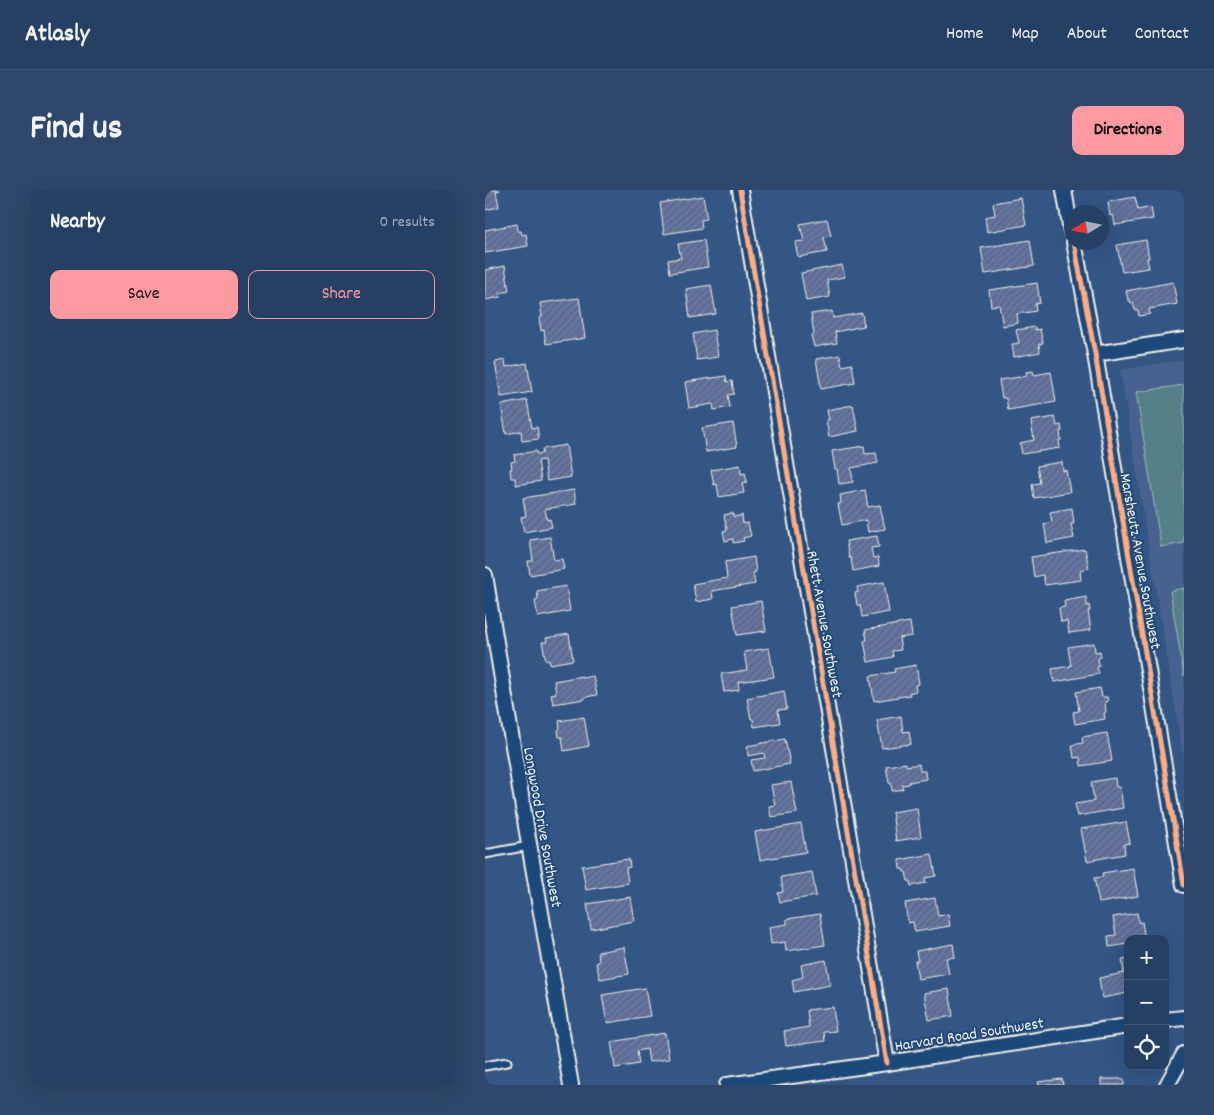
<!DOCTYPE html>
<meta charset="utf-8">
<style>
:root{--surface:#264064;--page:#2e476a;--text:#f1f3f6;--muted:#a4afbf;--line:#425978;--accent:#ff9aa2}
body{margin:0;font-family:Dekko,sans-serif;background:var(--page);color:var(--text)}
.controls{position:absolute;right:15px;bottom:15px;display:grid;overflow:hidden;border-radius:10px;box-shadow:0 5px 20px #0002}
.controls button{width:45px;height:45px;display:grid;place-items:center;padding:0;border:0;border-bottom:1px solid var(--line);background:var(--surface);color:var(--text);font:25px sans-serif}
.compass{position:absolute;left:579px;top:15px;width:45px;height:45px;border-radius:50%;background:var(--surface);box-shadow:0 5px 20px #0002;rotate:260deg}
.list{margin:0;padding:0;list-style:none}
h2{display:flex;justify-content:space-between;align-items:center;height:65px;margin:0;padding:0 20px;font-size:21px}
h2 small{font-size:16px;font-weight:400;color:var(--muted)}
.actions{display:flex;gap:10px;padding:15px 20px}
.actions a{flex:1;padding:11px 0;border:1px solid var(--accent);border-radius:10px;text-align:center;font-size:18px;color:var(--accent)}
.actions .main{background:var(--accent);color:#111}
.icon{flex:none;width:28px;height:28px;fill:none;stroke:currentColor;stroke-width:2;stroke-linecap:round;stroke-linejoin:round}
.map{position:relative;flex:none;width:699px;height:895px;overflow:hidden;border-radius:10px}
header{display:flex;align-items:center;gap:30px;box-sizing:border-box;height:70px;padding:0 25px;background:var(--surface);border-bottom:1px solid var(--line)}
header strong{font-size:24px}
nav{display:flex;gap:28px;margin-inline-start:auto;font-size:18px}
.intro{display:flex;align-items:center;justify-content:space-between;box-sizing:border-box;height:120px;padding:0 30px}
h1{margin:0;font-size:35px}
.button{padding:12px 22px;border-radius:10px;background:var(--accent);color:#111;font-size:18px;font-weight:700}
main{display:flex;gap:30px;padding:0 30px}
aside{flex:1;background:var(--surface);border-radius:10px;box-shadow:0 5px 20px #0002}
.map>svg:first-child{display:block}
</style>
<header>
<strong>Atlasly</strong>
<nav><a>Home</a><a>Map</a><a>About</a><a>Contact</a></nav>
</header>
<div class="intro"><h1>Find us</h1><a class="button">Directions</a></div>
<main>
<aside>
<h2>Nearby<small>0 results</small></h2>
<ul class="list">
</ul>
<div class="actions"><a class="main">Save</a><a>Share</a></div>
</aside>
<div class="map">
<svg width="699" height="895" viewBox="0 0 699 895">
<defs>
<pattern id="building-hatch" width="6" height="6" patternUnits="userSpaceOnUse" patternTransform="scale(1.25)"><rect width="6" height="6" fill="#6475a1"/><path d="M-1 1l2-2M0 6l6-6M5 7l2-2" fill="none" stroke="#586178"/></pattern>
</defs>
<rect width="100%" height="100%" fill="#335685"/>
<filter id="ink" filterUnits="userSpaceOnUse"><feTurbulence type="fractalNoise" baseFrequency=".02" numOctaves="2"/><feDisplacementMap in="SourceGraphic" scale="10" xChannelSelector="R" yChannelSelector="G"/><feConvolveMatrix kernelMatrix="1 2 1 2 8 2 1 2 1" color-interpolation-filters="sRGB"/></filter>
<g filter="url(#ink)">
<!-- built -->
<path fill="#46628f" d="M699,170V572L635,180Z"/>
<!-- green -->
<path fill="#568088" stroke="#a5b8b8" d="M699,195V353L676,357L651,202Z
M699,398V486L685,401Z"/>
<!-- building -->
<path fill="url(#building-hatch)" stroke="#f4f1e8" d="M0,0H15L11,1L14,17L0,20Z
M218,6L222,29L216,30L217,38L179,44L175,13Z
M650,7L653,20L666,17L668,29L630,35L628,25L625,26L623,12Z
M536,8L541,35L502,42L500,27L510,25L508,13Z
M342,29L346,46L339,47L342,62L313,67L310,52L319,51L315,34Z
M32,34L33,41H36L37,45L41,44L43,56L0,63V40Z
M219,50L223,77L185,83L183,70L196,68L193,54Z
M545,50L549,76L500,84L496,58Z
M661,50L664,68H662L664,78L637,82L632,55Z
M357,75L360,87L342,90L345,107L321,111L316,83Z
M20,76L24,101L15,103L16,107L0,110V80Z
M688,92L692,114L664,119L665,124L654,126L653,120H650L648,113L646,114L645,110H643L641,101Z
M552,93L555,113L550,114L551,121L532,124L533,133L518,136L514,115L506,116L504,100Z
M226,95L231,124L205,128L201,99Z
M94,108L100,148L61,154L59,140L56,141L54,128L57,127L55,113Z
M347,121L348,128L377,123L379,136L350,142L352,153L329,157L326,145L329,144L326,124Z
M550,137V140L555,139L558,153L554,154L555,162L529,167L527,154L534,153L531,140Z
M229,140L233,167L212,170L208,144Z
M355,165L357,176L367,174L370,193L336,199L331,169Z
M20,170L21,177L42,173L47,202L16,207L10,172Z
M548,181L549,185L566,182L571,212L523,220L521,208H517L514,190L542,186L541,182Z
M241,186L242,192L247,191L249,204L243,205L245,217L229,220L228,214L204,218L200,192Z
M42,210L47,238L52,237L54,249L37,251L36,241L21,244L16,215Z
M368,215L373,241L344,247L341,230H344L342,220Z
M570,227L572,236L576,235L577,241H575L576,250H574L575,258L537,264L535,253L549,250L546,231Z
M248,233L252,257L221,262L217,238Z
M81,255L86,287L62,291L59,270L53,271L56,291L31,295L30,288H26L25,279H27L26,272L30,271L29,265L51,261L52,264L58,263L57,259Z
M379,256L380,264L391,263L393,273L366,278L368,292L354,294L352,279H350L347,261Z
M577,272L578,281L581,280L585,302L549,308L547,294L555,293L552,276Z
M255,275L256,284L260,283L262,292L257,293L259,303L234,307L232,294L229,295L226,280Z
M89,300L91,314L60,319L62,330L65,329L67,337L39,342L36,327L41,326L38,308Z
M380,300L383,317L395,315L400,339L383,342L381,330L357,335L353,314L356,313L355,305Z
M587,318L589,334H586L589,348L562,353L559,334L567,332L565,322Z
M248,323L249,327L257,325L258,334L263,333L266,346L258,348L259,351L248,353V349L240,351L238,341L242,340L239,325Z
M392,346L394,357L386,358L388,368L393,367L394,376L368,381L366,368H364L361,351Z
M65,347L69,370L77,369L79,379L45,385L43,371H48L45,350Z
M600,359L604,378L595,380L596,390L560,395L558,385L549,387L546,367Z
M269,367L271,382L268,383L270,394L227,401L228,409L211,412L208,394L242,388L240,372Z
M399,392L404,422L377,427L375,415H372L370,403L373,402L372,397Z
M81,396L85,421L53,427L50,411L53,410L52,401Z
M601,407L602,416L604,415L605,421H603L606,440L584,443L582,431L576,432L574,418L580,417L579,411Z
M276,411L281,441L252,445L247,416Z
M425,432L427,446L414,448L416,460L407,461L408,467L383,472L379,451L382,450L380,440Z
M84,444L88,470L65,474L64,470L61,471L57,452H62L61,448Z
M609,453L610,462L615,461L616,467L613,468L614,476L612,477L614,484L569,492L567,479L586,476L583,457Z
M284,458L289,487L253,492L254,500L239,502L236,484L262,480L259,462Z
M431,475L434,494L430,495L431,501L424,503L425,505L389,511L385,486L410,482L409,479Z
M97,486V488L108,486L112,505L100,507V509L68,514L66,504L71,503L69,491Z
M615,498L617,507H622L623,511L620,512L621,522L619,523L620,529L590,534L588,522L594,521L591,502Z
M299,501L302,519L293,520L295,533L269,537L268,529H266L262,508Z
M416,526L418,542L424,541L426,554L397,558L392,530Z
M99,527L104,556L79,561L77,547H74L73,540L75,539L74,531Z
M622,543L627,571L596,576L595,567L589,568L587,555L598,553L597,547Z
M300,549L305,574L268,581L266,570L280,568L279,563L263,566L262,556Z
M421,573V576L434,574L435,581H440L441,589L424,592V594L417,595L418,599L407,601L406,593H404L401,576Z
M630,588L631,597H635L638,618L593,626L590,614L609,611L606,592Z
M306,592L312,623L286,627L284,616L290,615L286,595Z
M432,618L436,647L411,651L407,622Z
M641,632L645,653L639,654L640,664L602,671L596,639Z
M316,634L321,662L275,670L270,642Z
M447,664L451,686L440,688L441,693L426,696L425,691H423L421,682H419L418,679H415L414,670Z
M144,669L145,677L141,678L143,693L101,700L97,676Z
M648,678L653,706L614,713L609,688L618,687L617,683Z
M327,682L331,706L295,712L293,703L298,702L296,687Z
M145,707L149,731L106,739L102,714Z
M450,708L453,726L463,724L465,736L430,742L428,732L423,733L420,713Z
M652,723L654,733L657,732L660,749H643V754L624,757L623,746L631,745L628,727Z
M335,724L340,755L301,761L300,752L286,754L284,737L302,734V729Z
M468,754L470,767L461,768L464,784L433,789L430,771H433L431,761Z
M139,757L144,784L115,789L111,773L114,772L113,762Z
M643,769V803L617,808L614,788L639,783L637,770Z
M341,770L345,795L309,802L307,790L318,787L316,775Z
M160,798L165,826L122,833L117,805Z
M464,799L468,826L444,830L439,803Z
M348,817L351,841L339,842L340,851L301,856L299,841L324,837L322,820Z
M180,843L184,869L164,872L162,859L152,861L154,874L130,878L126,852Z
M577,889L578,895H554L553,892Z
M616,889H639V895H616Z"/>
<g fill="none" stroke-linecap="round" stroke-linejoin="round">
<!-- service casing -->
<g stroke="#f4f1e8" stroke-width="11">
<path id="service" d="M0,664L44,656
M0,876L22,872"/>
</g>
<!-- minor casing -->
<g stroke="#f4f1e8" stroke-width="18">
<path id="minor" d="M255,0L402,873
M579,0L586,41
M589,52L610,164L699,695
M610,164L699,150
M0,385L43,648L86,895
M680,830L699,828
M242,895L402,873L643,836
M682,895L699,864"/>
</g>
<!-- service -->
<use href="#service" stroke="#1f4a7a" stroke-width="7"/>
<!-- minor -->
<use href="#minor" stroke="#1f4a7a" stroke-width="14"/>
<!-- cycleway casing -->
<g stroke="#1f4a7a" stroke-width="8">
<path id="cycleway" d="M255,0L402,873
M589,52L610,164L699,695"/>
</g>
<!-- cycleway -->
<use href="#cycleway" stroke="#ffac80" stroke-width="5"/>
</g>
</g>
<g text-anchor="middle" stroke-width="4" stroke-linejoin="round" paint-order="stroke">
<!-- street labels -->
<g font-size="16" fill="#f4f1e8" stroke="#1f4a7a">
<text transform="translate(657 371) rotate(80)" y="6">Marsheutz Avenue Southwest</text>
<text transform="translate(341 434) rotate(80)" y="6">Rhett Avenue Southwest</text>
<text transform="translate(59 637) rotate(80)" y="6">Longwood Drive Southwest</text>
<text transform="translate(484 843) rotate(-9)" y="6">Harvard Road Southwest</text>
</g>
</g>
</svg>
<div class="controls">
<button>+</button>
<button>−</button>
<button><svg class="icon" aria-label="locate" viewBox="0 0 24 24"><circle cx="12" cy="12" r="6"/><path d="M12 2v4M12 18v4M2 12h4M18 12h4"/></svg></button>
</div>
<svg class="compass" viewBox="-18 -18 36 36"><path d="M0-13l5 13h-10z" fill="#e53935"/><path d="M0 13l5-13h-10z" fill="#a4afbf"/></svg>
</div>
</main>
